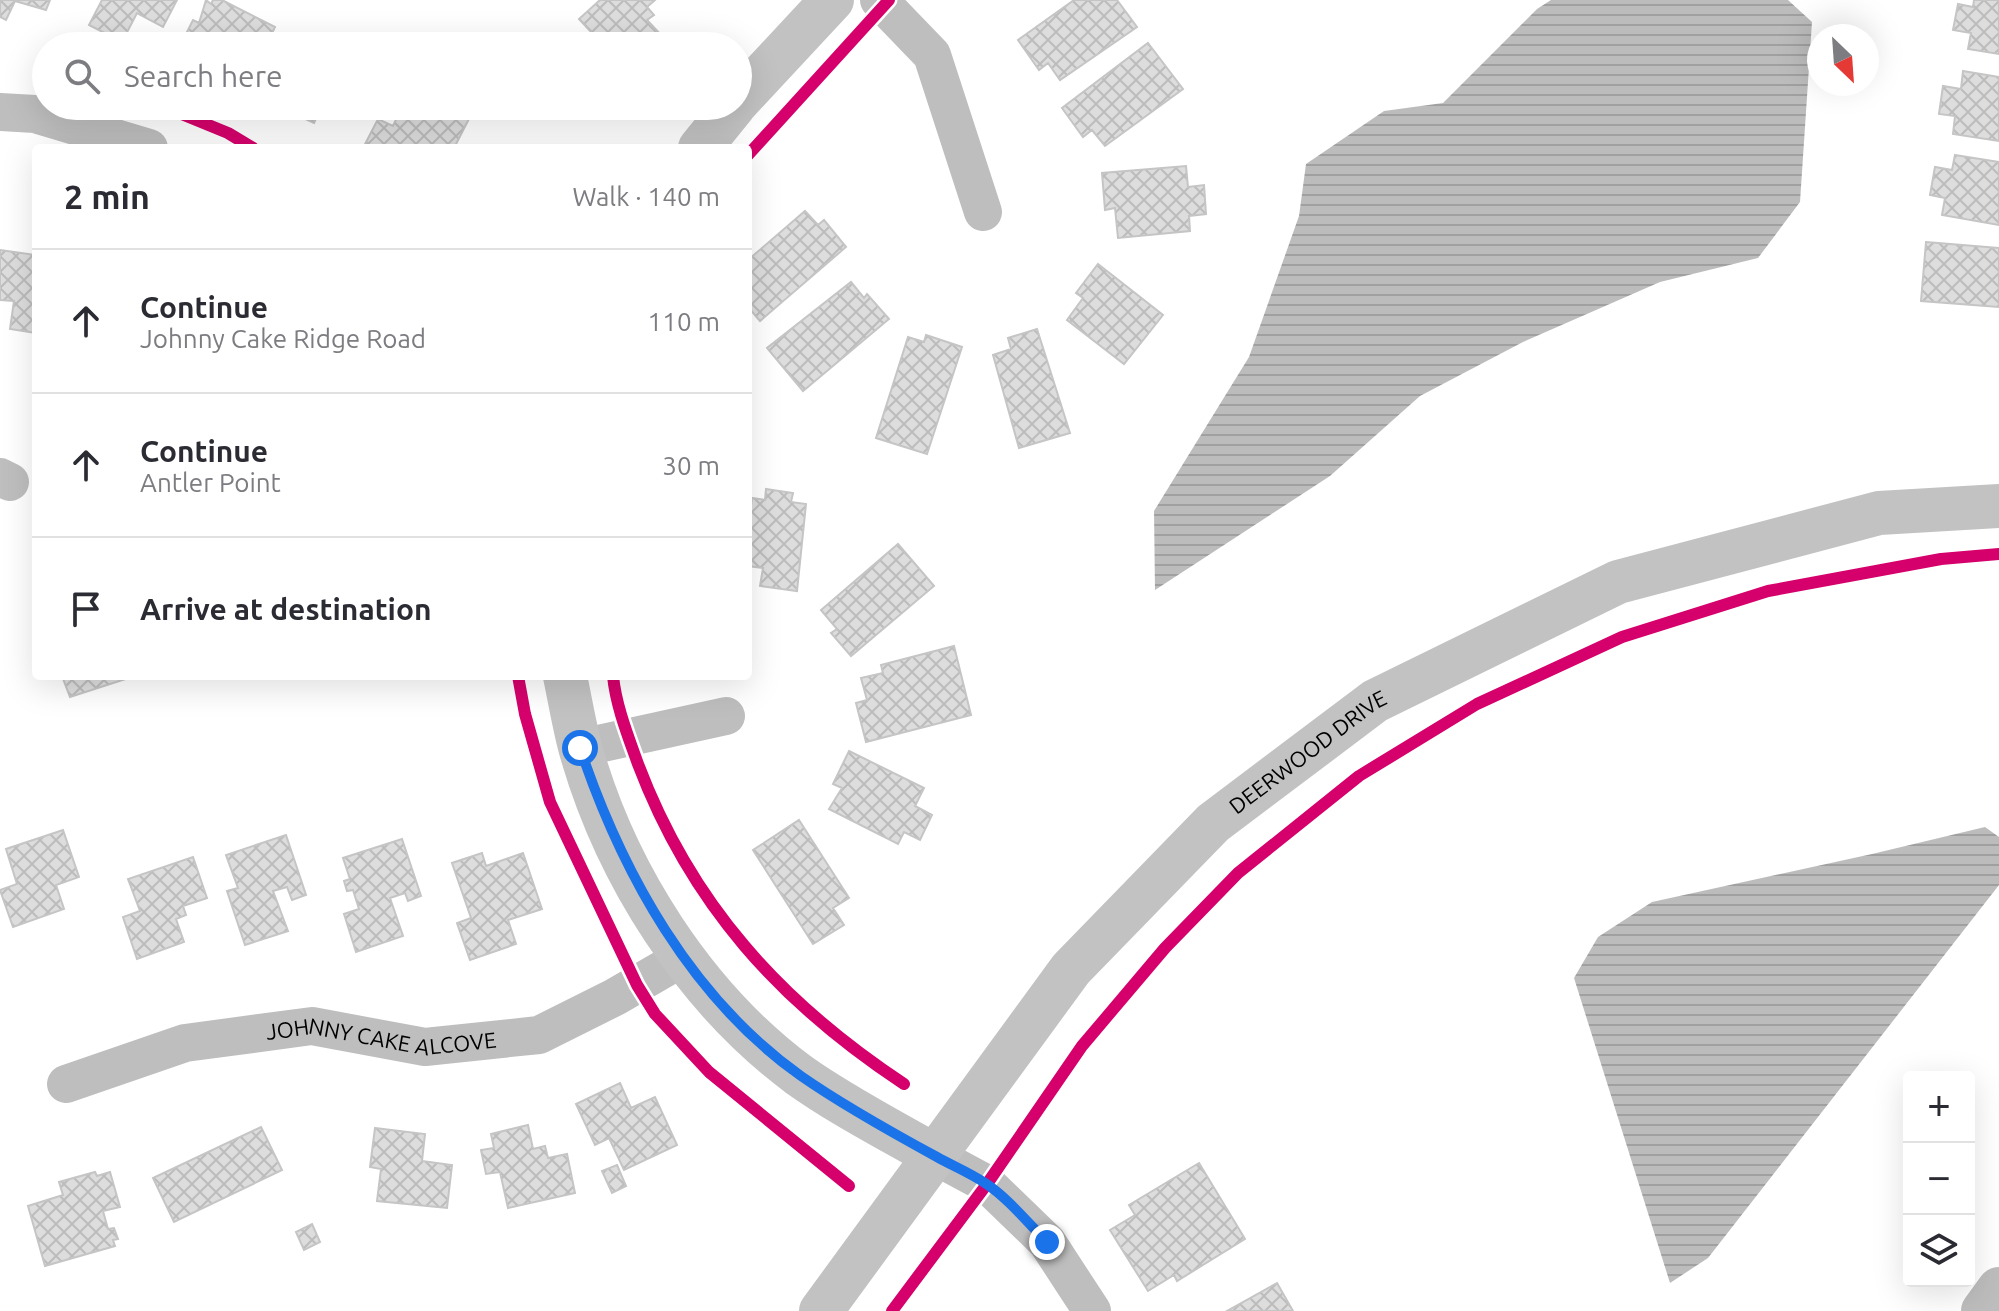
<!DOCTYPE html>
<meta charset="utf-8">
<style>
:root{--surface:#fff;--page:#f7f7f7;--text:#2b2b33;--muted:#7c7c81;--line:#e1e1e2}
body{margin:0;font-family:Ubuntu,sans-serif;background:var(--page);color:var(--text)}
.controls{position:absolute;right:24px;bottom:24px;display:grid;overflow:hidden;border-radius:8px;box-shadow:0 8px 32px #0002}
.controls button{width:72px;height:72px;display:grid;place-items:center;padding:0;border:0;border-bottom:2px solid var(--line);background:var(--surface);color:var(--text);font:40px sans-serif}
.compass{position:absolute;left:1807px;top:24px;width:72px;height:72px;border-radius:50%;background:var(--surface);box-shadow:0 8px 32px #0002;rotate:155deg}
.stop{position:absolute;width:24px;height:24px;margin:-18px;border:6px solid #1a73e8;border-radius:50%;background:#fff}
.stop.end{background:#1a73e8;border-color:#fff;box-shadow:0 2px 8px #0008}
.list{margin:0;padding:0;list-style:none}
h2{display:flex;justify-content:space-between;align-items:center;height:104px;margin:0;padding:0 32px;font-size:34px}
h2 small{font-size:26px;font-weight:400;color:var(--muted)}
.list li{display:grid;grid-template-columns:52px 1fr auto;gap:24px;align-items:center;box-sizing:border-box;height:144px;padding:0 32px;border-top:2px solid var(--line)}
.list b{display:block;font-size:30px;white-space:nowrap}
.list p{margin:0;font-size:26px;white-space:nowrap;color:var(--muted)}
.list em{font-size:26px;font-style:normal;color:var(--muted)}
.icon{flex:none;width:44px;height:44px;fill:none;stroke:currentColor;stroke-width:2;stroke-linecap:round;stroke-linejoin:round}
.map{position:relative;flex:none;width:1999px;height:1311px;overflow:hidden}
.search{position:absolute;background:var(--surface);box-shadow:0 8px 32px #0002;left:32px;top:32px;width:720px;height:88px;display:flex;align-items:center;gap:20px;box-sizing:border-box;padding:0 28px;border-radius:44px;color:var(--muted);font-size:30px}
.panel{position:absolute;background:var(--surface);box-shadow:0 8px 32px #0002;left:32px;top:144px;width:720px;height:536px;border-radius:8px}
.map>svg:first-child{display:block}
</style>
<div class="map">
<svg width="1999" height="1311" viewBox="0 0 1999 1311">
<defs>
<pattern id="water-rules" width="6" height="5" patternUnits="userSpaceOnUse" patternTransform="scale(2)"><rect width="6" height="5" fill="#bcbcbc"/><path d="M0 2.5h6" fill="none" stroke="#a0a0a0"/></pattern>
<pattern id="building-cross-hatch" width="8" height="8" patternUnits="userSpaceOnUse" patternTransform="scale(2)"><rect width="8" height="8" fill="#ddd"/><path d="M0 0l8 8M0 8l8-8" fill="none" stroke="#bcbcbc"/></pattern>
</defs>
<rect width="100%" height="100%" fill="#fff"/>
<!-- water -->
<path fill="url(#water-rules)" d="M1551,0H1788L1812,22L1800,202L1758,258L1660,282L1523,342L1420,396L1330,476L1155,590L1154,511L1249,357L1299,216L1306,164L1384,111L1443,103L1537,9Z
M1985,827L1999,837V885L1708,1258L1670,1283L1574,978L1598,937L1652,902L1872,854Z"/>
<!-- building -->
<path fill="url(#building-cross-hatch)" stroke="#c5c5c5" stroke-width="2" d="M0,0H50L46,10L15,1L6,20L0,17Z
M102,0H177L163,27L137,13L122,42L89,25Z
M206,0L211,4L213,0H222L275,27L266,46H180L193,20L199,23Z
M600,0H655L647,7L654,15L647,20L662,36L650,46H604L579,19Z
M1074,0H1117L1137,27L1060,80L1048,63L1039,70L1018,40Z
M1974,0H1999V54L1968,49L1971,33L1953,30L1958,4L1973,7Z
M1148,43L1183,89L1105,146L1092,130L1083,137L1062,108Z
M1963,71L1999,77V141L1953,134L1955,116L1939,114L1943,86L1961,89Z
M277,106H322L314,123Z
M399,106H454L471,115L454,148H363L378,119L393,126L402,107Z
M1955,155L1999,162V225L1942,215L1945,198L1930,195L1935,167L1952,170Z
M1186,166L1188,187L1204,185L1206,214L1189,216L1190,231L1118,238L1115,208L1105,210L1102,173Z
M805,211L818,225L824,220L846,247L760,321L748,307V280L750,278L748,275V260Z
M1926,242L1999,248V307L1921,301Z
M0,250L36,255V333L10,329L14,301L0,300Z
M1098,264L1163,315L1124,364L1067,320L1083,298L1076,293Z
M851,282L864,298L867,294L889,319L803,391L767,348Z
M1037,329L1070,433L1019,448L993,355L1011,349L1008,338Z
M926,335L962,347L927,454L876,438L908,337L924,342Z
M766,489L793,493L791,502L806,504L797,591L760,586L763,568L748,566V528L752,498L765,500Z
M898,544L934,586L851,656L831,633L837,629L821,610Z
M954,646L971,715L866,742L856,703L867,700L861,678L883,673L881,665Z
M62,676H128L129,678L70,697Z
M849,751L924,788L915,806L932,815L920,840L904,832L898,844L829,809L842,788L833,784Z
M799,820L849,898L833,908L844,925L813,944L753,850Z
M63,830L79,877L56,885L64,909L13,927L0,890L17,884L6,849Z
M286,835L306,895L292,900L287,887L273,891L288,931L245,945L227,891L238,888L226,855Z
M402,839L421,896L408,901L405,893L390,898L403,936L356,952L344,914L359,909L353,890L347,891L344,881L350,879L343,858Z
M482,853L486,866L523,853L542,909L508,920L516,944L470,960L457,923L471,918L452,863Z
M193,857L207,898L183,906L186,915L176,919L184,942L137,959L123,917L140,911L128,879Z
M620,1083L631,1108L655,1097L677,1145L624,1170L609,1138L595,1145L576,1104Z
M528,1125L533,1149L545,1146L548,1158L567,1154L575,1193L508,1208L500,1172L486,1174L481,1150L494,1148L491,1134Z
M261,1127L282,1170L174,1222L153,1178Z
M375,1128L425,1134L422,1161L452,1165L447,1208L377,1201L381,1169L370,1167Z
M1199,1163L1245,1239L1177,1281L1174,1275L1148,1291L1110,1230L1135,1215L1129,1205Z
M617,1165L626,1186L612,1193L602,1171Z
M95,1172L97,1176L110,1172L120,1207L103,1211L108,1229L114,1228L118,1239L113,1240L115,1246L45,1266L28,1206L63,1195L59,1182Z
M312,1224L320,1242L304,1250L296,1232Z
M1277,1283L1293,1311H1227Z"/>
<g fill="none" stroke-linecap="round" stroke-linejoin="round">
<!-- street -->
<g stroke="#bebebe" stroke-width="38">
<path d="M879,0L932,55L983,212"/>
<path d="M0,112L35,114L149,148"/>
<path d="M0,477L10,482"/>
<path d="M580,748L726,716"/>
<path id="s1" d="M66,1084L185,1043L312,1026L425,1047L539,1035L615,997L684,957"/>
<path d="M935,1156L987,1184L1047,1242L1092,1311"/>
</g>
<!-- secondary -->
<g stroke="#c2c2c2" stroke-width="44">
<path d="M738,101L832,0"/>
<path d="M700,148L734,106"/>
<path d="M565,676C570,700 574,724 580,747C615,873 694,997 799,1075C841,1105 890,1130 935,1156"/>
<path id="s2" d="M821,1311L1071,969L1213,823L1375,701L1618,582L1879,513L1999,506"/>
</g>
<!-- highway -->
<path stroke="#bdbdbd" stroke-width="44" d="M1983,1311L1999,1289"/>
<!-- cycleway casing -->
<g stroke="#fff" stroke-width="17">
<path id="cycleway" d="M162,106L228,133L253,148
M748,155L889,0
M518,676L525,714L550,802L637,985L655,1014L709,1072L849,1186
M613,676C616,706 628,736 638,764C691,904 780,1002 904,1084
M892,1311L987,1184L1082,1046L1165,948L1238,873L1359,776L1477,704L1622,637L1768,591L1941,559L1999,554"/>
</g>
<!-- cycleway -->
<use href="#cycleway" stroke="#d6006c" stroke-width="12"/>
</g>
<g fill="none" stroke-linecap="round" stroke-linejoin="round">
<!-- route -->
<path stroke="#1a73e8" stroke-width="10" d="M580,748C622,873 691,998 801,1076C844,1106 891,1132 937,1157C953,1166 970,1173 985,1183C1008,1198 1028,1223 1047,1242"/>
</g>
<g text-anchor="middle" stroke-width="8" stroke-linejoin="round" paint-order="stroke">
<!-- street labels -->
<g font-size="22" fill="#000" stroke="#fff">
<text dy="8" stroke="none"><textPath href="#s2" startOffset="746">DEERWOOD DRIVE</textPath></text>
<text dy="8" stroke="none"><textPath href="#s1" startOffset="324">JOHNNY CAKE ALCOVE</textPath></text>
</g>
</g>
</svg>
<div class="controls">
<button>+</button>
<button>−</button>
<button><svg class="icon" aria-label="layers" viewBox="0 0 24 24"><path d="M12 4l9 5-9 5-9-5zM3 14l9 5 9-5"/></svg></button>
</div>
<svg class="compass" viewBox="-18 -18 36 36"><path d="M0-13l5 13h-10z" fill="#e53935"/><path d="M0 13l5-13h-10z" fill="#7c7c81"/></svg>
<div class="stop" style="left:580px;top:748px"></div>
<div class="stop end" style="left:1047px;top:1242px"></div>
<div class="search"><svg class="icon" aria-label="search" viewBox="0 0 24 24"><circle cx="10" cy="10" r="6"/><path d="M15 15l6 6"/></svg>Search here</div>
<section class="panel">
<h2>2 min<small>Walk · 140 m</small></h2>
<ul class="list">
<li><svg class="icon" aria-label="ahead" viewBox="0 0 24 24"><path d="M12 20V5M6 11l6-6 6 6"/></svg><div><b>Continue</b><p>Johnny Cake Ridge Road</p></div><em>110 m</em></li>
<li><svg class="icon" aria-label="ahead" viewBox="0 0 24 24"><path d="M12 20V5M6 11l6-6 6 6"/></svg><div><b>Continue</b><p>Antler Point</p></div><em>30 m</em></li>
<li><svg class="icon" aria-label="arrive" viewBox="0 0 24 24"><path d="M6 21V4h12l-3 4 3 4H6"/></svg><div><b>Arrive at destination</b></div></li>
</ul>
</section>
</div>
